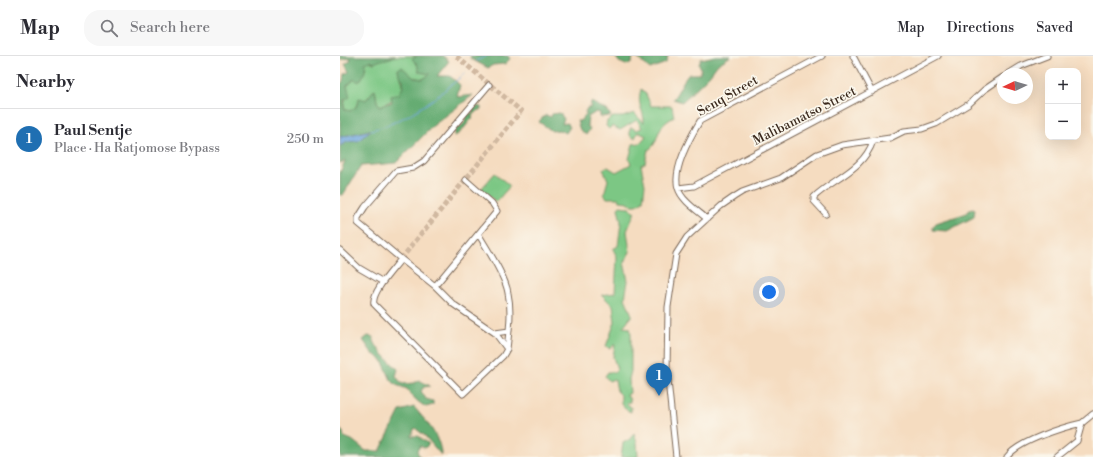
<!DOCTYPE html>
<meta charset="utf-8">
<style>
:root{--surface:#fff;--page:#f7f7f7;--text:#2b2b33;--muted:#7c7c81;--line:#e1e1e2;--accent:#1f6fb2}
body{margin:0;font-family:"Libre Bodoni",serif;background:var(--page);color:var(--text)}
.controls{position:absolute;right:12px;top:12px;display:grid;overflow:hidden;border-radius:8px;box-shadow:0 4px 16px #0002}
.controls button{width:36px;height:36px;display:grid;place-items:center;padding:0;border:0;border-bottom:1px solid var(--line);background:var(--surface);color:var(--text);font:20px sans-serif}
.compass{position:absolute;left:657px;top:12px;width:36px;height:36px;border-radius:50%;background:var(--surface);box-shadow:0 4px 16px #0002;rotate:266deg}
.you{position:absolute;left:429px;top:236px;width:14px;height:14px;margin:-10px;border:3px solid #fff;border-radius:50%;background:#1a73e8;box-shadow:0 0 0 6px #1a73e833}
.badge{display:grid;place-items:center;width:26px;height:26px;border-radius:50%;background:var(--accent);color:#fff;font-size:13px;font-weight:700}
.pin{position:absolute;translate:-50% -33px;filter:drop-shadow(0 1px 2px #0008)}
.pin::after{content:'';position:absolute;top:21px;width:14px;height:12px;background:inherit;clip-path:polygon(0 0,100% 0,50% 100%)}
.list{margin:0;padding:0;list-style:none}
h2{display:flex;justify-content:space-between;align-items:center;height:52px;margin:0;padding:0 16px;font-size:17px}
h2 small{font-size:13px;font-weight:400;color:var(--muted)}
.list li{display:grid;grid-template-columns:26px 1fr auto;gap:12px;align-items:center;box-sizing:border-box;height:60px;padding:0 16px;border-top:1px solid var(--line)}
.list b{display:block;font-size:15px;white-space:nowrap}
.list p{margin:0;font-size:13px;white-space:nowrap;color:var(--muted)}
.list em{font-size:13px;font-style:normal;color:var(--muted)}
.icon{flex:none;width:22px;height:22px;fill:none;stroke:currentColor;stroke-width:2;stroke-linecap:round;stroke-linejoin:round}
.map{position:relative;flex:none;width:753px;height:401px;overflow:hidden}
header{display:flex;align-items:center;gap:24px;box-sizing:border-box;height:56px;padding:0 20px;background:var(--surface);border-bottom:1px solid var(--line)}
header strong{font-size:19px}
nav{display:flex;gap:22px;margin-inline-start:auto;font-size:14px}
.search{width:280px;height:36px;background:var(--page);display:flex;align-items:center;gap:10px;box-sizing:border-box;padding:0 14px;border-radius:16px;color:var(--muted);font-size:15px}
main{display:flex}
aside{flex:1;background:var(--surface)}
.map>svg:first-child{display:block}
</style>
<header>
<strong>Map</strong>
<div class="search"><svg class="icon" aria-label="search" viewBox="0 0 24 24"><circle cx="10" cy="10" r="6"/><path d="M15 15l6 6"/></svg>Search here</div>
<nav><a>Map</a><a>Directions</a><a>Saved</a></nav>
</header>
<main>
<aside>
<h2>Nearby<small></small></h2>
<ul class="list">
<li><span class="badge">1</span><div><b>Paul Sentje</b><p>Place · Ha Ratjomose Bypass</p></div><em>250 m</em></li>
</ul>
</aside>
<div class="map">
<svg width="753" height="401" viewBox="0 0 753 401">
<rect width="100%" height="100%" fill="#fbf7ec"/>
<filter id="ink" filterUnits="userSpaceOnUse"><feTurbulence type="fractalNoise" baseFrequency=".025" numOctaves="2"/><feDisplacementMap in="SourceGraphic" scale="8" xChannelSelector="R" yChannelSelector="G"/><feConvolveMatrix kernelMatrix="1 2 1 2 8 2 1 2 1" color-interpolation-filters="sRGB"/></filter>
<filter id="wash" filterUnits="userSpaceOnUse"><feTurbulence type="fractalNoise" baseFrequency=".012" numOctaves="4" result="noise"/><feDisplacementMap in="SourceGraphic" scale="16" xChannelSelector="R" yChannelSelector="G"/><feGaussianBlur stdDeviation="0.9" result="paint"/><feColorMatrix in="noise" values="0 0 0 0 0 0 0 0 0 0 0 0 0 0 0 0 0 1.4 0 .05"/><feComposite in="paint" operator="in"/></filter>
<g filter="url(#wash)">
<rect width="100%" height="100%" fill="#f5dcc0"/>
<!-- green -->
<path fill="#7cc784" stroke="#5c7851" d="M55,0H77L91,18L83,23L59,19C71,36 53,44 40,50L37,46L35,33L26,44L17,47L16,51L10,55L4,53L7,30L26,13L25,7L30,5L34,7C41,2 47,4 55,0Z
M301,33L306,38L311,50H332L334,61C329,64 324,67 321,72C316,80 317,89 308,94L305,107L301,109L305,129L303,145L297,149H292L288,146L280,145L278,142H267L264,138L268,124L263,113L268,111L276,116L291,108L289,103L293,88L300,87L306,80L298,76L295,82L291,81L289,76L291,71L296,74L302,72L297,64L280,74L272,70L269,73L266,70L267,65L273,61H283L294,57L304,67C304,52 296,51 301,33Z
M155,117L170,130L156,146L141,133Z
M280,150L288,151L295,156L287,175L290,196L284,206L288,225L285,242L292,259L283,271L290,272L291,278V315L289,323L290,337L287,339L290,344V346L286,347L291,351V356C282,352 280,349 281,339L277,335L275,324L274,323L269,325L265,320L268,316H274L277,313L273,301L275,288L270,293L266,290L275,266L273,250L262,239L275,237L277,201L273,193L278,190L281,166L278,152Z
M294,377L297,386L298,401H281L283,387L290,383Z"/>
<!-- forest -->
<path fill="#65ac72" stroke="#506b48" d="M0,0H55C47,4 41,3 34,7L30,5L25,7C26,15 24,20 19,26L14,23L7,30L10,41L4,44V53L10,55L16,51L19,42L26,44L35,33L37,46L40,50L52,46L51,40L59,38L63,31V24L59,19L58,13L62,11L74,22L83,23L90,18L79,16L77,8L72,3L77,0H103L109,5L97,20H110L120,29L117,41L133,39L94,69L56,107L21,110L3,139H0V117L5,105L0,107V90L7,86L18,85L30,74L0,81V28L3,25L4,18L9,16L5,8L10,5L11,2L0,4Z
M130,0H168L170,3L165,8L153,9L148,12L131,3Z
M275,0H293L292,7L286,9L279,6Z
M295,0H328L326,7L310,13Z
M376,0H391L378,8L369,20L342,46L333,43C339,35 342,25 349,18H360L361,13L359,8L361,3Z
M251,46L267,54L271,60L260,61V57L256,56L248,61L247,69L250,73L246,79L240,74L237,65H240L245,59H247L245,56L247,52H250Z
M137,50L141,51V53L133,58L132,63C126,68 122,78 114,80L115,74C123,67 124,71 126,59L132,57L133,53Z
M220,57L224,63L222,68L227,67L230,71L226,77L219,74L212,75L199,66L201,63L206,59L211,61L212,58Z
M633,152L635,153L634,161L607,175L593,174V171L596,167L624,158Z
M28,280L33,281C34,291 50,306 58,313L56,320L62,328L74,327L79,324L90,330L84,331L81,335L86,343L93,345V349L86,351C77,346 73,341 67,333L56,329L51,324L42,304L32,297L23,284Z
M74,351C86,365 101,381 101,399L85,380L75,372L71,380H78L89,388L85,392L80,390L77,395L80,401H0V373L3,376L4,381L12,384L26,395H40L60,355Z"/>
<!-- water -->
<path fill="#6ca4db" stroke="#54677c" d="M31,74L18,85L7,86L0,90V81Z"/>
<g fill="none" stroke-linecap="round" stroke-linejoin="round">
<!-- stream -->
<path stroke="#6ca4db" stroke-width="1" d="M136,5L147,0
M31,74C64,67 100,40 125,17"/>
</g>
</g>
<g filter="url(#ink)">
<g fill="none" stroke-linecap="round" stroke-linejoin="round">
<!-- street-tunnel -->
<path stroke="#d0b8a0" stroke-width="5" stroke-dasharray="5 2.5" stroke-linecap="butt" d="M61,203L181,55L116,0"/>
<!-- street casing -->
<g stroke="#7c6857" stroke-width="7">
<path id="street" d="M513,0L532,36
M668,18L681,10L707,0
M338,132L354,130L598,0
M486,158L474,145V141C493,123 524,113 533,85
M367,163C358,155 341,144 338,132C332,113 351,80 360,65L482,0
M139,179C147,193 166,221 168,237C172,255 169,275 167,293
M0,194L19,212L43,226
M61,203L95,230L113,248L155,277L167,293L163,300L123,338L34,248C31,236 54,213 61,203Z
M61,203L18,167V162L25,151L56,115L73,112L84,105L149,29
M95,230L157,155L152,147L126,124
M155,277L169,275
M336,401L327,315L328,251L336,198L347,181L381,150L394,141L402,136L441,122L477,98L502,89L550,82L564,75L582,73L596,68L629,48L644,34L663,21
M667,401C678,385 724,371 742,367
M717,401L737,385L742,367L753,358"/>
</g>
<!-- street -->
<use href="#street" stroke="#fff" stroke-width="5"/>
</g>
</g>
<g text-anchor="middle" stroke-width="3.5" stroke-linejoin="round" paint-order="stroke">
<!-- street labels -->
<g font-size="13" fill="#3b2a1e" stroke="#fbf7ec">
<text transform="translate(387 39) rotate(-30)" y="5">Senq Street</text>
<text transform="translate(464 59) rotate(-27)" y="5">Malibamatso Street</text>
</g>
</g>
</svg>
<div class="controls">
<button>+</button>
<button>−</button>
</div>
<svg class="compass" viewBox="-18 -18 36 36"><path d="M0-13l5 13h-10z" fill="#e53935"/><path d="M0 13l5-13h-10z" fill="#7c7c81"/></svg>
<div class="you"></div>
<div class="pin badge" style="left:319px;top:340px">1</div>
</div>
</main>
